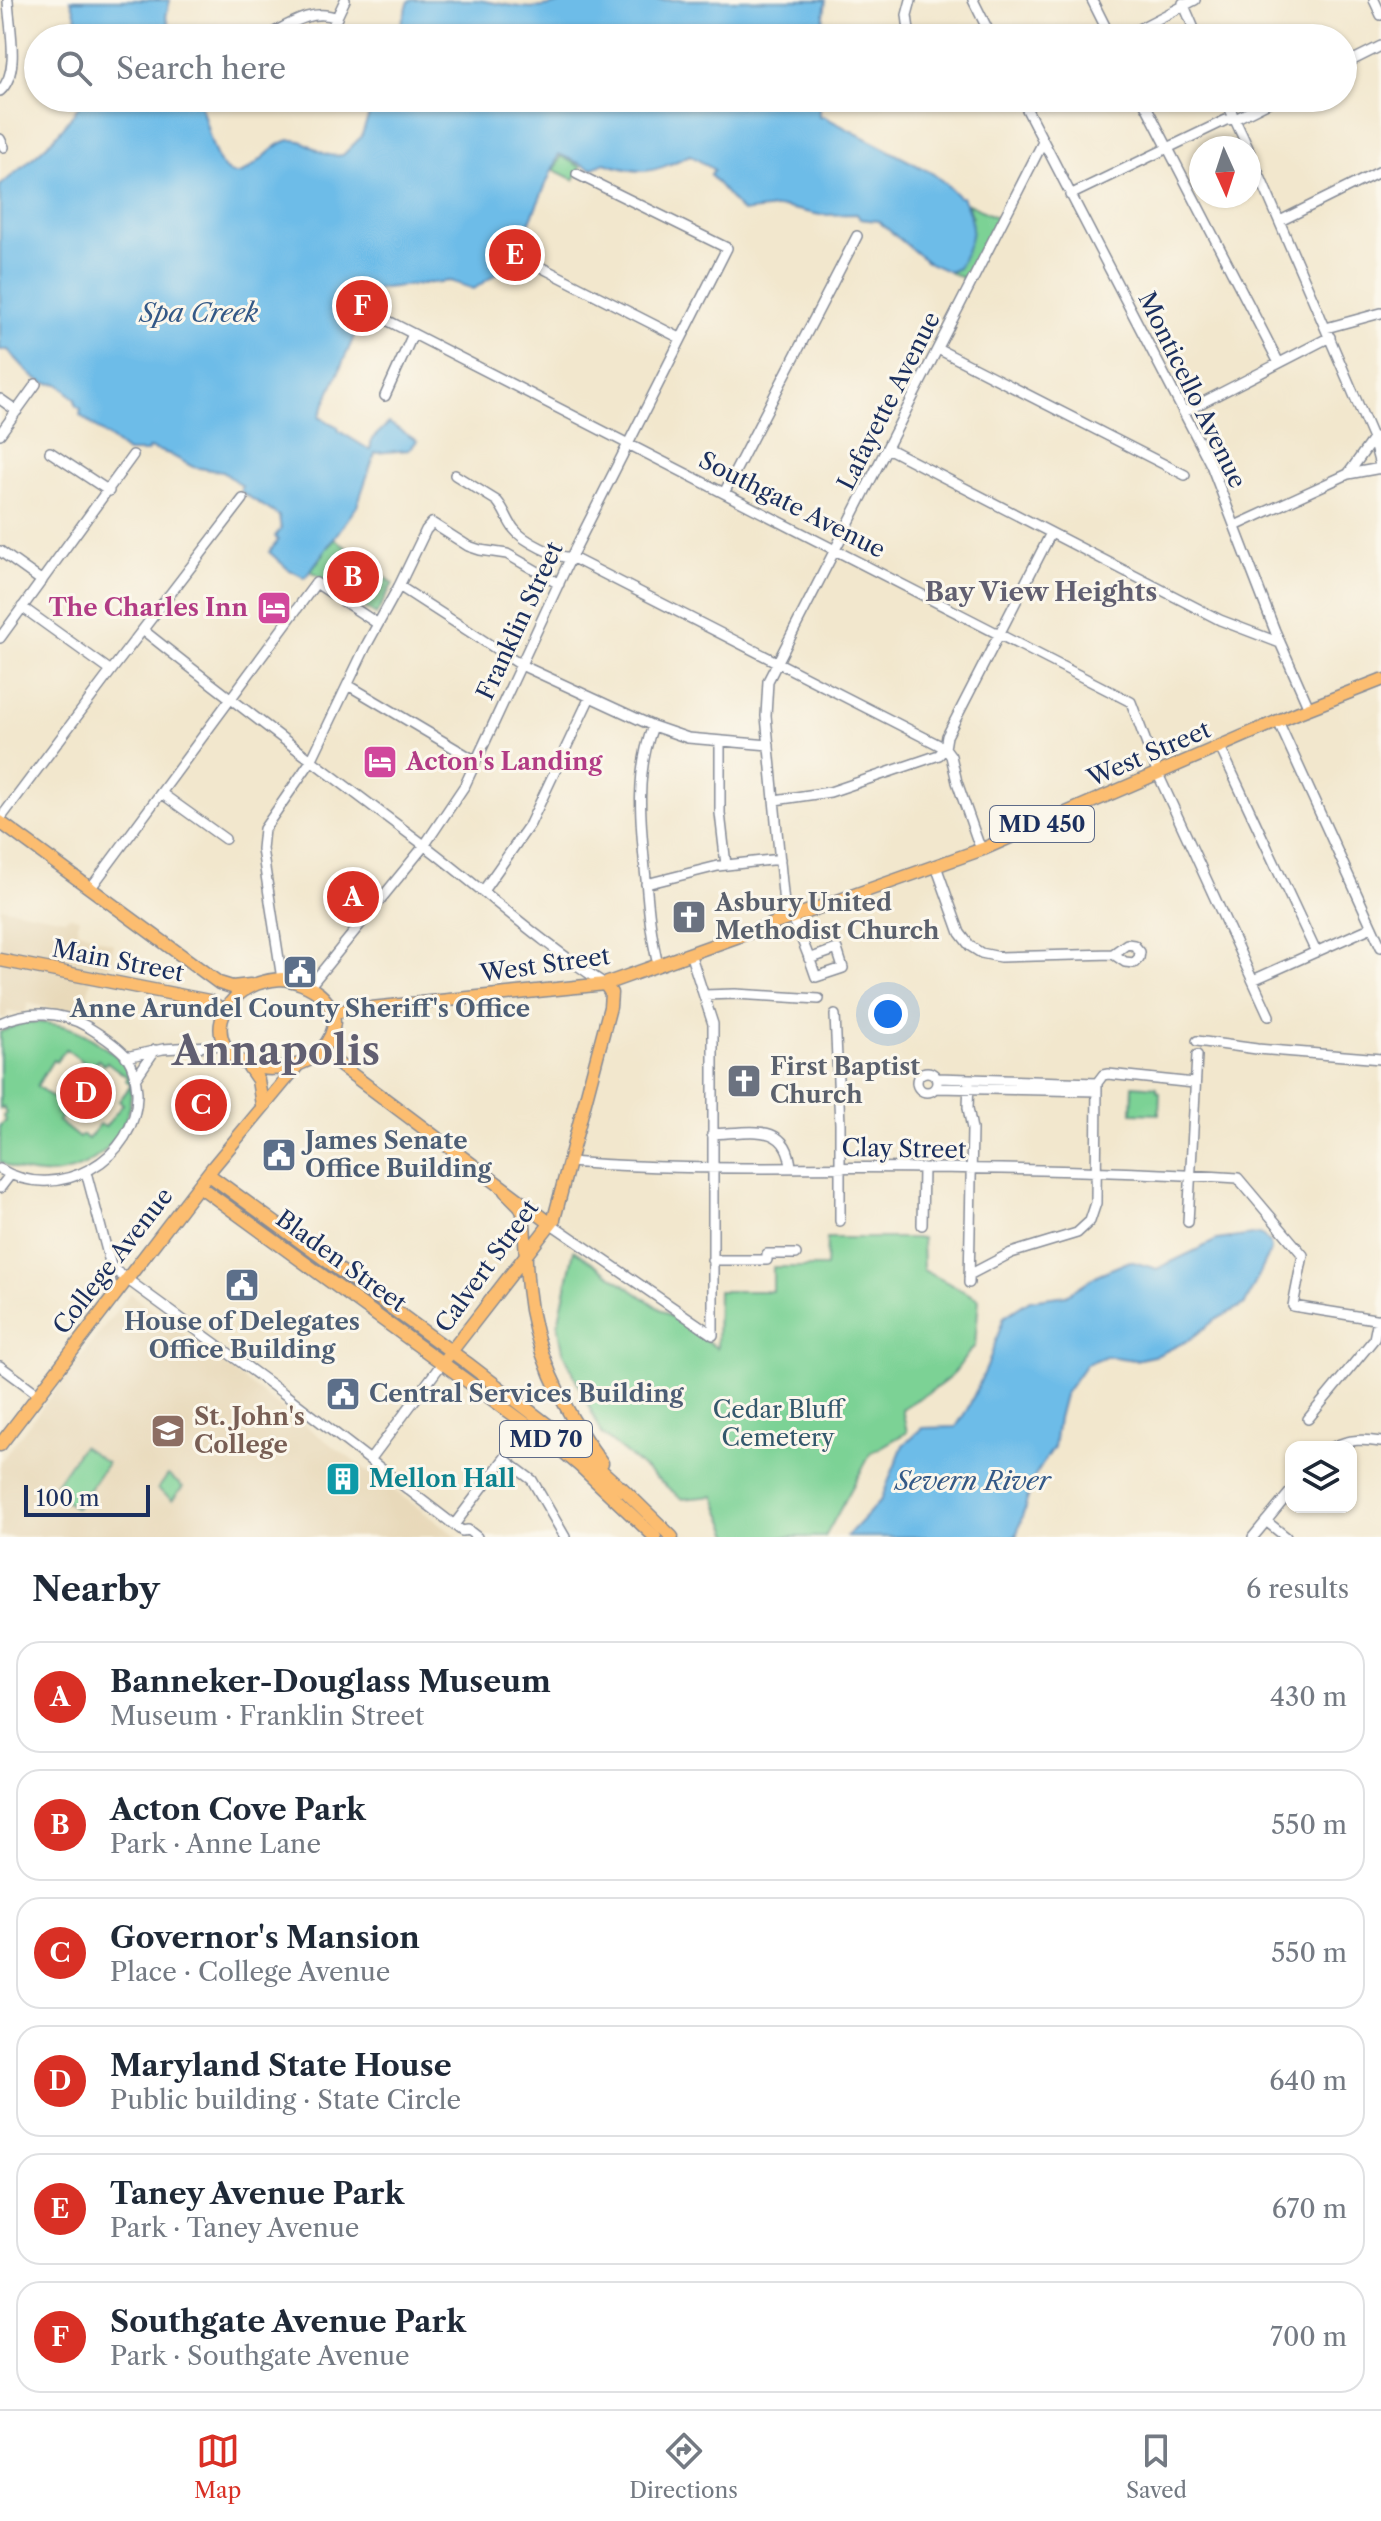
<!DOCTYPE html>
<meta charset="utf-8">
<style>
:root{--surface:#fff;--page:#f2f2f3;--text:#1f2937;--muted:#747a83;--line:#e0e1e3;--accent:#d93025}
body{margin:0;font-family:"Libre Caslon Text",serif;background:var(--page);color:var(--text)}
.controls{position:absolute;right:24px;bottom:24px;display:grid;overflow:hidden;border-radius:16px;box-shadow:0 2px 6px #0004}
.controls button{width:72px;height:72px;display:grid;place-items:center;padding:0;border:0;border-bottom:2px solid var(--line);background:var(--surface);color:var(--text);font:40px sans-serif}
.compass{position:absolute;left:1189px;top:136px;width:72px;height:72px;border-radius:50%;background:var(--surface);box-shadow:0 2px 6px #0004;rotate:177deg}
.scale{position:absolute;left:24px;bottom:20px;width:126px;box-sizing:border-box;padding-left:8px;border:4px solid #1b2f5e;border-top:0;font-size:22px;line-height:28px;white-space:nowrap;color:#1b2f5e;-webkit-text-stroke:6px #fbf7ec;paint-order:stroke}
.you{position:absolute;left:888px;top:1014px;width:28px;height:28px;margin:-20px;border:6px solid #fff;border-radius:50%;background:#1a73e8;box-shadow:0 0 0 12px #1a73e833}
.badge{display:grid;place-items:center;width:52px;height:52px;border-radius:50%;background:var(--accent);color:#fff;font-size:26px;font-weight:700}
.pin{position:absolute;translate:-50% -50%;border:4px solid #fff;box-shadow:0 2px 8px #0006}
.list{margin:0;padding:0;list-style:none}
h2{display:flex;justify-content:space-between;align-items:center;height:104px;margin:0;padding:0 32px;font-size:34px}
h2 small{font-size:26px;font-weight:400;color:var(--muted)}
.list li{display:grid;grid-template-columns:52px 1fr auto;gap:24px;align-items:center;box-sizing:border-box;height:112px;margin:0 16px 16px;padding:0 16px;border:2px solid var(--line);border-radius:24px}
.list b{display:block;font-size:30px;white-space:nowrap}
.list p{margin:0;font-size:26px;white-space:nowrap;color:var(--muted)}
.list em{font-size:26px;font-style:normal;color:var(--muted)}
.icon{flex:none;width:44px;height:44px;fill:none;stroke:currentColor;stroke-width:2;stroke-linecap:round;stroke-linejoin:round}
.map{position:relative;flex:none;width:1381px;height:1537px;overflow:hidden}
.search{position:absolute;background:var(--surface);box-shadow:0 2px 6px #0004;left:24px;right:24px;top:24px;height:88px;display:flex;align-items:center;gap:20px;box-sizing:border-box;padding:0 28px;border-radius:44px;color:var(--muted);font-size:30px}
.sheet{height:872px;background:var(--surface)}
nav{display:flex;justify-content:space-around;align-items:center;box-sizing:border-box;height:112px;border-top:2px solid var(--line);background:var(--surface);font-size:22px;color:var(--muted)}
nav a{display:grid;justify-items:center;gap:4px}
nav .on{color:var(--accent)}
.map>svg:first-child{display:block}
</style>
<div class="map">
<svg width="1381" height="1537" viewBox="0 0 1381 1537">
<rect width="100%" height="100%" fill="#fbf7ec"/>
<filter id="ink" filterUnits="userSpaceOnUse"><feTurbulence type="fractalNoise" baseFrequency=".0125" numOctaves="2"/><feDisplacementMap in="SourceGraphic" scale="16" xChannelSelector="R" yChannelSelector="G"/><feConvolveMatrix kernelMatrix="1 2 1 2 8 2 1 2 1" color-interpolation-filters="sRGB"/></filter>
<filter id="wash" filterUnits="userSpaceOnUse"><feTurbulence type="fractalNoise" baseFrequency=".006" numOctaves="4" result="noise"/><feDisplacementMap in="SourceGraphic" scale="32" xChannelSelector="R" yChannelSelector="G"/><feGaussianBlur stdDeviation="1.8" result="paint"/><feColorMatrix in="noise" values="0 0 0 0 0 0 0 0 0 0 0 0 0 0 0 0 0 1.4 0 .05"/><feComposite in="paint" operator="in"/></filter>
<g filter="url(#wash)">
<rect width="100%" height="100%" fill="#f2e7cd"/>
<!-- built -->
<path fill="#e8d9ba" d="M0,907L65,919L70,916L79,918L77,930L114,944L107,976L93,974L82,1016L28,1003L25,1013L8,1011L6,1018L0,1017Z
M130,1293L270,1400L458,1537H0V1462Z"/>
<!-- green -->
<path fill="#7cd295" stroke="#4c807a" stroke-width="2" fill-rule="evenodd" d="M561,156L581,167L574,180L554,170Z
M966,203L998,218L966,280L949,272L958,268L972,216Z
M335,539L393,583L376,615L311,571L324,554L321,551L325,544L329,547Z
M26,1022C55,1022 78,1027 101,1045C109,1051 119,1056 125,1064C131,1074 132,1082 131,1093C127,1160 56,1194 0,1162V1125L6,1121L3,1116L6,1114L3,1107L0,1109V1032ZM66,1049L91,1068L98,1060L104,1065L107,1062L127,1077L126,1080L131,1085L119,1101L123,1104L105,1127L100,1124L88,1139L83,1135L79,1138L58,1121L61,1117L56,1113L62,1105L37,1086L53,1060L56,1062Z
M1133,1085L1157,1087V1091L1160,1092L1159,1114L1132,1113Z
M827,1238H922L923,1270L979,1299L975,1346C965,1355 960,1367 951,1376C936,1391 918,1397 902,1409L907,1432L871,1453L825,1537H731L714,1496L682,1499L602,1434L563,1351L558,1324L574,1250L717,1348L718,1291H773V1267H826Z
M82,1446L107,1463L76,1508L51,1491Z
M168,1475L183,1487L172,1500L158,1489Z"/>
<!-- water -->
<path fill="#6dbce8" stroke="#4476a3" stroke-width="2" d="M71,0H170L166,17L175,38H83Z
M413,0C434,0 456,0 476,0C511,4 533,15 568,0H826L821,38H396L409,1Z
M83,98H198C206,117 208,139 217,157C238,203 266,142 291,140C310,138 319,160 343,155L361,137L375,98H819V117L823,116L932,173L946,184L959,197H962C979,229 972,238 958,268L949,272L927,262L878,221L860,219L857,214L820,215L783,207L742,212L710,175L714,170L690,155C652,173 644,176 604,163L592,169L559,154L512,263L474,289L450,281L375,289L359,312L363,316L319,417L338,427L339,431L370,450L372,439L389,423L417,441L409,450L375,453L357,506L305,578L288,569L269,552L278,541L275,536L281,529L279,516L240,491L242,486L223,472L193,467L169,454L149,448L147,452H127L80,415L81,409L76,406L75,399L59,384L45,383L32,376L8,350H0V186C31,159 64,135 83,98Z
M1260,1234L1270,1244L1271,1250L1245,1304L1215,1320L1189,1340L1158,1355L1135,1360L1106,1356L1086,1364L1064,1395L1058,1418L1054,1447L1034,1477L1016,1537H846L881,1500L903,1445L922,1428L956,1427L968,1408L987,1367L1004,1317L1030,1300L1066,1295L1099,1274L1130,1261L1157,1269L1217,1240Z"/>
</g>
<g filter="url(#ink)">
<g fill="none" stroke-linecap="round" stroke-linejoin="round">
<!-- minor casing -->
<g stroke="#868b96" stroke-width="12">
<path id="minor" d="M973,0L992,38
M1092,0L1111,38
M1374,0L1381,15
M1183,3L1198,38
M263,38C286,27 311,7 337,18
M327,38L345,0
M910,38L907,15L911,0
M1121,38L1195,0
M1343,65L1381,46
M0,91C21,72 9,27 8,0
M969,98H994
M1021,98L1211,465L1275,631L1309,708
M1142,98L1279,363
M1225,98L1248,148
M0,139L4,147
M1249,151L1373,439L1381,469
M1070,195L1226,120L1235,119L1277,98
M1280,221L1381,171
M521,257L680,338
M365,309L1131,702L1158,774L1269,1016
M1326,328L1381,313
M938,349L1185,475
M385,396L413,334
M0,399L17,411
M1184,412L1330,337
M0,434L36,384
M887,448L1220,620L1280,643
M50,452L109,491
M1348,474L1373,439L1381,435
M455,475L497,501C505,510 507,520 514,529C522,540 558,559 571,557L945,748
M724,493L857,236
M1235,526L1348,474L1381,468
M0,551L42,581
M399,586L521,665L653,726L688,738L769,745
M22,607L111,671
M143,630C238,706 335,778 432,851C489,895 544,945 605,984
M0,638L133,455
M348,685L476,761
M1278,721L1381,947
M653,726C634,775 641,828 646,879C648,908 651,936 658,965
M720,742V813L726,865
M1220,747L1316,952
M161,793L225,839
M775,800L830,792L939,755L945,748
M0,819L111,671L243,499
M983,849L978,842L957,782L951,756L945,748L947,736L1051,533
M936,866L960,933L970,946L981,953L1000,957L1113,954
M646,884L718,866L780,859
M90,889L316,583L378,624
M483,891L530,824L590,697
M1127,944L1134,945L1140,952L1139,958L1134,963L1125,962L1113,954Z
M690,953L713,1024V1335
M809,959L837,949L843,968L816,977C807,951 798,927 784,904L766,716L768,681L1043,142
M282,979L262,849L264,829L311,761L366,646L399,586L426,530L432,523L468,546L480,550L507,554L559,584
M1253,980L1372,927
M310,986L424,846L465,785L571,557L727,248L577,174
M704,995L735,994L819,999
M835,1015L840,1124V1221
M0,1023C29,1010 60,1011 88,1027C101,1035 117,1045 127,1057C134,1067 136,1079 137,1092C139,1159 57,1204 0,1169
M1197,1041L1257,1049L1381,1059
M126,1057L163,1049L224,1045
M917 1082a10 10 0 1 1 20 0a10 10 0 1 1-20 0Z
M136,1078L155,1050
M937,1078L1097,1083
M969,1079L968,1108L972,1129L969,1283
M1097,1083L1103,1075L1108,1074L1194,1083
M936,1088L1097,1091
M712,1134C747,1133 788,1120 791,1168
M569,1162C687,1172 804,1166 922,1168C1027,1169 1133,1171 1238,1178L1303,1255L1293,1306L1381,1320
M86,1172L111,1266L117,1272L283,1393L462,1531L468,1530L477,1537
M0,1188L10,1175
M1188,1222L1197,1055
M550,1223L713,1335
M922,1225L923,1168
M712,1260H767V1254H796
M111,1266L109,1273L114,1296
M969,1275L1011,1253L1077,1233L1090,1221L1096,1203L1097,1083
M0,1366L38,1394
M1308,1419L1374,1339L1378,1319
M1333,1447C1349,1439 1364,1439 1381,1442
M504,1459L532,1480L565,1537
M370,1460L443,1362
M1266,1521L1286,1537
M454,1525L523,1434
M1253,1537L1291,1491"/>
</g>
<!-- major casing -->
<g stroke="#868b96" stroke-width="15">
<path id="major" d="M0,822L219,983L232,987L250,985
M0,960L209,1001L224,1011
M282,979C318,983 353,1013 322,1049C301,1074 243,1078 225,1046C212,1022 230,996 252,986C261,981 272,980 282,979Z
M332,1012L605,984L983,849L1299,712L1381,680
M321,1051L550,1223
M247,1064L258,1080L262,1105
M208,1174L467,1363L570,1442L624,1491
M199,1186L555,1445L580,1466L655,1537
M505,1191L520,1206L523,1213C526,1238 525,1263 528,1288C534,1352 564,1412 602,1463
M446,1358L554,1219L610,1007L611,993L605,984
M0,1445L213,1167L297,1066
M621,1487L672,1537"/>
</g>
<!-- minor -->
<use href="#minor" stroke="#fff" stroke-width="9"/>
<!-- major -->
<use href="#major" stroke="#fcbd6f" stroke-width="12"/>
</g>
</g>
<!-- icons -->
<defs>
<g id="hotel-square" transform="scale(1.8)"><rect x="-9" y="-9" width="18" height="18" rx="4" fill="#d1479c" stroke="#fbf7ec"/><path d="M-6-4.5h1.5V1H6V5H4.5V3h-9V5H-6ZM-4 0a1.8 1.8 0 1 1 3.6 0ZM.5 0V-2.5h3Q6-2.5 6 0Z" fill="#fff"/></g>
<g id="church-square" transform="scale(1.8)"><rect x="-9" y="-9" width="18" height="18" rx="4" fill="#6b7280" stroke="#fbf7ec"/><path d="M-1.2-6h2.4v3.5h3.3v2.4h-3.3V6h-2.4V-.1h-3.3v-2.4h3.3Z" fill="#fff"/></g>
<g id="civic-square" transform="scale(1.8)"><rect x="-9" y="-9" width="18" height="18" rx="4" fill="#5c6f8a" stroke="#fbf7ec"/><path d="M-.6-6.5H3V-4.5H.6V-3L4-1V1h2V6H-6V1h2V-1L-.6-3ZM-1.2 2.5V6h2.4V2.5Z" fill="#fff"/></g>
<g id="university-square" transform="scale(1.8)"><rect x="-9" y="-9" width="18" height="18" rx="4" fill="#8d6e63" stroke="#fbf7ec"/><path d="M0-5L7-2L0 1L-7-2ZM-4 1L0 2.5L4 1V4Q0 6-4 4Z" fill="#fff"/></g>
<g id="building-square" transform="scale(1.8)"><rect x="-9" y="-9" width="18" height="18" rx="4" fill="#0f9aa8" stroke="#fbf7ec"/><path d="M-4-6H4V6H1V3H-1V6H-4ZM-2.5-4.3h1.7v1.8h-1.7ZM.8-4.3h1.7v1.8H.8ZM-2.5-1h1.7V.8h-1.7ZM.8-1h1.7V.8H.8Z" fill="#fff"/></g>
</defs>
<g fill-rule="evenodd">
<use href="#hotel-square" x="274" y="608"/>
<use href="#hotel-square" x="380" y="762"/>
<use href="#church-square" x="689" y="917"/>
<use href="#civic-square" x="300" y="972"/>
<use href="#church-square" x="744" y="1081"/>
<use href="#civic-square" x="279" y="1155"/>
<use href="#civic-square" x="242" y="1285"/>
<use href="#civic-square" x="343" y="1394"/>
<use href="#university-square" x="168" y="1431"/>
<use href="#building-square" x="343" y="1479"/>
</g>
<g text-anchor="middle" stroke-width="6" stroke-linejoin="round" paint-order="stroke">
<!-- shield labels -->
<g fill="#fbf7ec" stroke="#5e6b89" stroke-width="2">
<rect x="990" y="806" width="104" height="36" rx="6"/>
<rect x="500" y="1421" width="92" height="36" rx="6"/>
</g>
<g font-size="22" font-weight="bold" fill="#1b2f5e">
<text x="1042" y="832">MD 450</text>
<text x="546" y="1447">MD 70</text>
</g>
<!-- street labels -->
<g font-size="24" fill="#1b2f5e" stroke="#fbf7ec">
<text transform="translate(1192 390) rotate(64)" y="8">Monticello Avenue</text>
<text transform="translate(889 401) rotate(-63)" y="8">Lafayette Avenue</text>
<text transform="translate(792 505) rotate(27)" y="8">Southgate Avenue</text>
<text transform="translate(520 621) rotate(-65)" y="8">Franklin Street</text>
<text transform="translate(1149 754) rotate(-23)" y="8">West Street</text>
<text transform="translate(118 961) rotate(11)" y="8">Main Street</text>
<text transform="translate(545 965) rotate(-8)" y="8">West Street</text>
<text transform="translate(904 1149) rotate(1)" y="8">Clay Street</text>
<text transform="translate(113 1261) rotate(-52)" y="8">College Avenue</text>
<text transform="translate(341 1261) rotate(36)" y="8">Bladen Street</text>
<text transform="translate(487 1266) rotate(-54)" y="8">Calvert Street</text>
</g>
<!-- hotel labels -->
<g font-size="24" font-weight="bold" fill="#b23c85" stroke="#fbf7ec" text-anchor="end">
<text x="248" y="616">The Charles Inn</text>
<text x="406" y="770" text-anchor="start">Acton's Landing</text>
</g>
<!-- worship labels -->
<g font-size="24" font-weight="bold" fill="#5b616d" stroke="#fbf7ec" text-anchor="start">
<text x="715" y="911">Asbury United<tspan x="715" dy="28">Methodist Church</tspan></text>
<text x="770" y="1075">First Baptist<tspan x="770" dy="28">Church</tspan></text>
</g>
<!-- service labels -->
<g font-size="24" font-weight="bold" fill="#4e5e75" stroke="#fbf7ec">
<text x="300" y="1017">Anne Arundel County Sheriff's Office</text>
<text x="305" y="1149" text-anchor="start">James Senate<tspan x="305" dy="28">Office Building</tspan></text>
<text x="242" y="1330">House of Delegates<tspan x="242" dy="28">Office Building</tspan></text>
<text x="369" y="1402" text-anchor="start">Central Services Building</text>
</g>
<!-- park labels -->
<g font-size="24" fill="#33586c" stroke="#fbf7ec">
<text x="778" y="1418">Cedar Bluff<tspan x="778" dy="28">Cemetery</tspan></text>
</g>
<!-- education labels -->
<g font-size="24" font-weight="bold" fill="#785e54" stroke="#fbf7ec" text-anchor="start">
<text x="194" y="1425">St. John's<tspan x="194" dy="28">College</tspan></text>
</g>
<!-- culture labels -->
<g font-size="24" font-weight="bold" fill="#0d838f" stroke="#fbf7ec" text-anchor="start">
<text x="369" y="1487">Mellon Hall</text>
</g>
<!-- water labels -->
<g font-size="26" font-style="italic" fill="#345987" stroke="#fbf7ec">
<text x="199" y="322">Spa Creek</text>
<text x="973" y="1490">Severn River</text>
</g>
<!-- neighbourhood labels -->
<g font-size="26" font-weight="bold" fill="#615f71" stroke="#fbf7ec">
<text x="1041" y="601">Bay View Heights</text>
</g>
<!-- town labels -->
<g font-size="40" font-weight="bold" fill="#615f71" stroke="#fbf7ec">
<text x="276" y="1065">Annapolis</text>
</g>
</g>
</svg>
<div class="controls">
<button><svg class="icon" aria-label="layers" viewBox="0 0 24 24"><path d="M12 4l9 5-9 5-9-5zM3 14l9 5 9-5"/></svg></button>
</div>
<svg class="compass" viewBox="-18 -18 36 36"><path d="M0-13l5 13h-10z" fill="#e53935"/><path d="M0 13l5-13h-10z" fill="#747a83"/></svg>
<div class="scale">100 m</div>
<div class="you"></div>
<div class="pin badge" style="left:353px;top:897px">A</div>
<div class="pin badge" style="left:353px;top:577px">B</div>
<div class="pin badge" style="left:201px;top:1105px">C</div>
<div class="pin badge" style="left:86px;top:1093px">D</div>
<div class="pin badge" style="left:515px;top:255px">E</div>
<div class="pin badge" style="left:362px;top:306px">F</div>
<div class="search"><svg class="icon" aria-label="search" viewBox="0 0 24 24"><circle cx="10" cy="10" r="6"/><path d="M15 15l6 6"/></svg>Search here</div>
</div>
<section class="sheet">
<h2>Nearby<small>6 results</small></h2>
<ul class="list">
<li><span class="badge">A</span><div><b>Banneker-Douglass Museum</b><p>Museum · Franklin Street</p></div><em>430 m</em></li>
<li><span class="badge">B</span><div><b>Acton Cove Park</b><p>Park · Anne Lane</p></div><em>550 m</em></li>
<li><span class="badge">C</span><div><b>Governor's Mansion</b><p>Place · College Avenue</p></div><em>550 m</em></li>
<li><span class="badge">D</span><div><b>Maryland State House</b><p>Public building · State Circle</p></div><em>640 m</em></li>
<li><span class="badge">E</span><div><b>Taney Avenue Park</b><p>Park · Taney Avenue</p></div><em>670 m</em></li>
<li><span class="badge">F</span><div><b>Southgate Avenue Park</b><p>Park · Southgate Avenue</p></div><em>700 m</em></li>
</ul>
</section>
<nav>
<a class="on"><svg class="icon" aria-label="map" viewBox="0 0 24 24"><path d="M3 6l6-2 6 2 6-2v14l-6 2-6-2-6 2zM9 4v14M15 6v14"/></svg>Map</a>
<a><svg class="icon" aria-label="directions" viewBox="0 0 24 24"><path d="M12 3l9 9-9 9-9-9zM9 14v-3h6M13 9l2 2-2 2"/></svg>Directions</a>
<a><svg class="icon" aria-label="saved" viewBox="0 0 24 24"><path d="M7 4h10v16l-5-4-5 4z"/></svg>Saved</a>
</nav>
